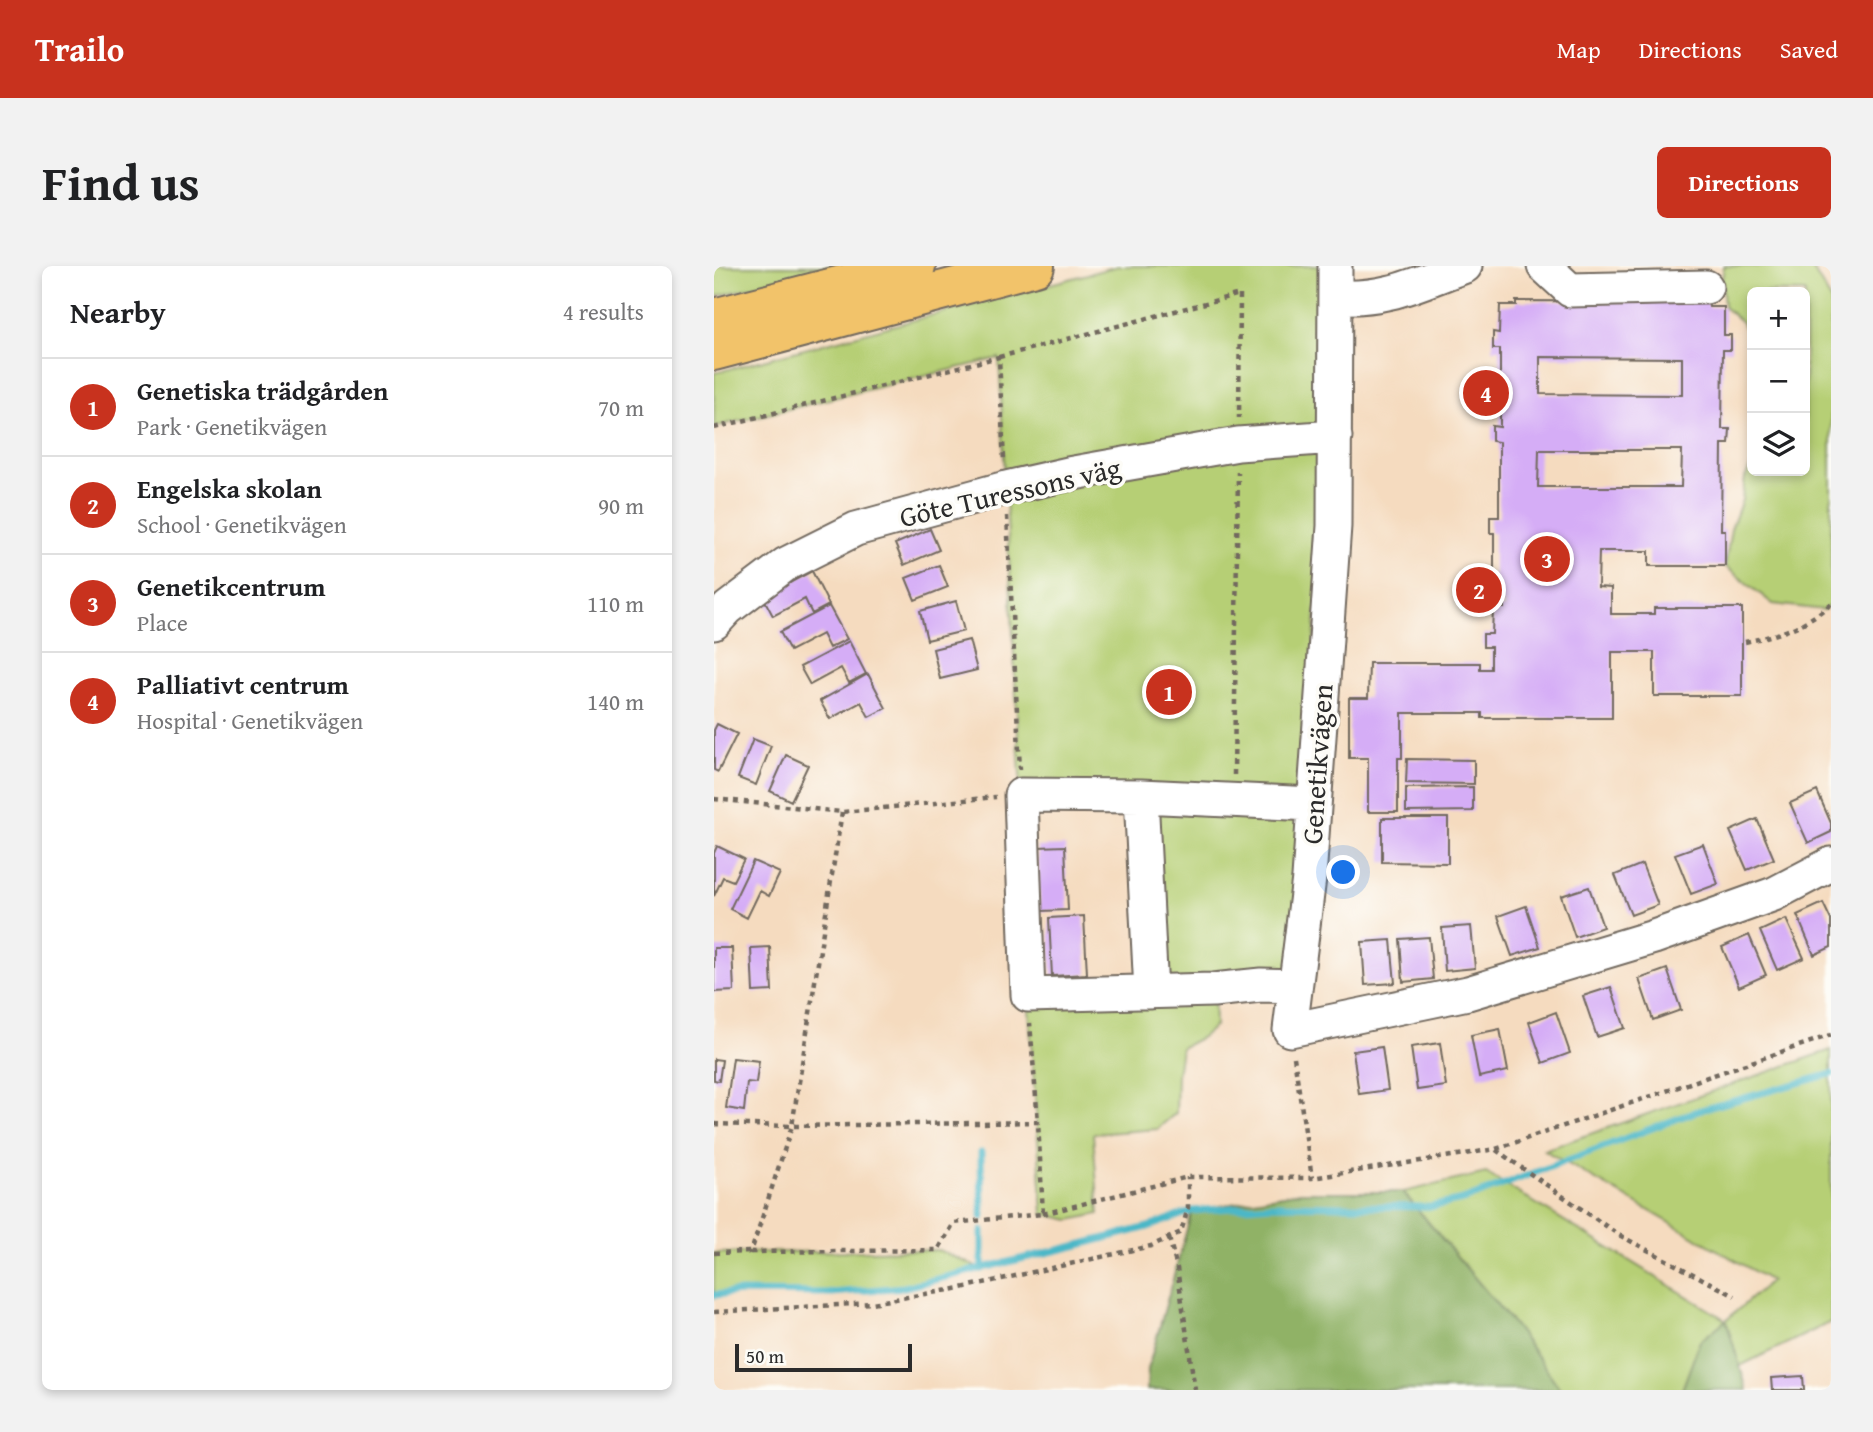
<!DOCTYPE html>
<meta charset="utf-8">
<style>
:root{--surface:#fff;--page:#f2f2f2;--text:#202124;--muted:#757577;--line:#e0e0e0;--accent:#c8321e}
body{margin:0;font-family:"Gentium Book Plus",serif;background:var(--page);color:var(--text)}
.controls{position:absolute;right:21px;top:21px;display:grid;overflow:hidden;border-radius:10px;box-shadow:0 4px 10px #0003}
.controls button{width:63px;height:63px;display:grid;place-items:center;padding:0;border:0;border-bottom:2px solid var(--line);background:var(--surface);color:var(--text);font:35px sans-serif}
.scale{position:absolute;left:21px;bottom:18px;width:177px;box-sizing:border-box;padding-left:7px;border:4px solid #2b2b2b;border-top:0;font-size:19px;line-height:24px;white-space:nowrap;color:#2b2b2b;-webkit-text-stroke:5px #fdfcf7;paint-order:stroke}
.you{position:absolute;left:630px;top:607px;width:24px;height:24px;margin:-18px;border:5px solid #fff;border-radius:50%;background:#1a73e8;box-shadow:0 0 0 10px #1a73e833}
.badge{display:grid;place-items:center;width:46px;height:46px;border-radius:50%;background:var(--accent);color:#fff;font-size:23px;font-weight:700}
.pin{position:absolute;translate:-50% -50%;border:4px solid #fff;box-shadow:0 2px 7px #0006}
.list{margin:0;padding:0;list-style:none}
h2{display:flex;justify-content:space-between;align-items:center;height:91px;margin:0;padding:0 28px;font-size:30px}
h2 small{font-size:23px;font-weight:400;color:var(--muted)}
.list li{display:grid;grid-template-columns:46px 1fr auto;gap:21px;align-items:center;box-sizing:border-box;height:98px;padding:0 28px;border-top:2px solid var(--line)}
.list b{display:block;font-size:26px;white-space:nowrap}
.list p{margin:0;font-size:23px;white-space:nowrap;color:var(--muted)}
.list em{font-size:23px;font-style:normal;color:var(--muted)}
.icon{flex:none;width:38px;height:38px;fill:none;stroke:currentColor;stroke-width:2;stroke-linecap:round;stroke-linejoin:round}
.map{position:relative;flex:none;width:1117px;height:1124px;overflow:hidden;border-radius:10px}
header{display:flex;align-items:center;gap:42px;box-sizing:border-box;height:98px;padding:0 35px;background:var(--accent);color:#fff}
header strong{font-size:33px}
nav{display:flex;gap:38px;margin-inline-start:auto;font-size:24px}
.intro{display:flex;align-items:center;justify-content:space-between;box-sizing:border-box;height:168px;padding:0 42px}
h1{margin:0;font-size:49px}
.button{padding:18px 32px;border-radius:10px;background:var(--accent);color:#fff;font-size:24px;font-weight:700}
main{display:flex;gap:42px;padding:0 42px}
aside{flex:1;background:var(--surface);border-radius:10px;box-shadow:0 4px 10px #0003}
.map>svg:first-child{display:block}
</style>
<header>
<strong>Trailo</strong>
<nav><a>Map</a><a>Directions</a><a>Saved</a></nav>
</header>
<div class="intro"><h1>Find us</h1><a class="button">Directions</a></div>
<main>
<aside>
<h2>Nearby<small>4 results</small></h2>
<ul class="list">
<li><span class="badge">1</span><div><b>Genetiska trädgården</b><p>Park · Genetikvägen</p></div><em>70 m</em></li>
<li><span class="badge">2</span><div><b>Engelska skolan</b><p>School · Genetikvägen</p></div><em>90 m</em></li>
<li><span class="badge">3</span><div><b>Genetikcentrum</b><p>Place</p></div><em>110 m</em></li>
<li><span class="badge">4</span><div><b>Palliativt centrum</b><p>Hospital · Genetikvägen</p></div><em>140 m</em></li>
</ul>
</aside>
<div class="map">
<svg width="1117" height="1124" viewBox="0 0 1117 1124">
<rect width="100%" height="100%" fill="#fdfcf7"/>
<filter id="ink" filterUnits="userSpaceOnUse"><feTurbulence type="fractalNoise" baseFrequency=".0143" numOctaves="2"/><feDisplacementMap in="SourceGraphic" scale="14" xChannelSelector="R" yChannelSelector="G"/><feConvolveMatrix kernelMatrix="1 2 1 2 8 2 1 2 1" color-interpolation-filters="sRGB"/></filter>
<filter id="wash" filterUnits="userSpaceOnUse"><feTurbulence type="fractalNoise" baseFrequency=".00686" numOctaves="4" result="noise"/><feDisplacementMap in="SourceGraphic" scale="28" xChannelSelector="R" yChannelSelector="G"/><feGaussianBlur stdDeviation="1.57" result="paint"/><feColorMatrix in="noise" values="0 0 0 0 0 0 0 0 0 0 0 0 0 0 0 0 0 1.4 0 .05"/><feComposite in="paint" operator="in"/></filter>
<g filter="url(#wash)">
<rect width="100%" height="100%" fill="#f5dbbf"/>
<!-- green -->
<path fill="#b6cf74" stroke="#707d50" stroke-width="2" d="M0,0H118L0,31Z
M404,0H621L581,720L500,724L501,760L488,771L467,782L463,809L462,847L443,863L379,868L385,948L356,954L329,948L314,729L437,726L427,531L307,529L285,92L0,161V107Z
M1010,0H1097L1117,34V338L1110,344L1059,338L1011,300L1017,263L1028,234L1031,212L1038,198V205H1091V26H1038V81L1028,56L1010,41L1008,13Z
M1117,784V1056L1026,1100L1011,1055L986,1076L968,1124H847L801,1060L689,926L772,907L1012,1054L1057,1015L830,884Z
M224,984L268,1003L190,1021L118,1027L27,1026L0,1029V987Z"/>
<!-- forest -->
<path fill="#90b266" stroke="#5e6e48" stroke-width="2" d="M586,926H689L801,1060L847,1124H433L434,1103L478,945Z
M1012,1054L1033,1124H968L986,1075Z"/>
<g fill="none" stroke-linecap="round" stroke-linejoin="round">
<!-- stream -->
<path stroke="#4bb7c7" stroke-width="7" d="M267,887L268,951
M268,1003V965
M0,1029L27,1026L118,1027L190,1021L361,980L434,961L478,945L558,939L715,941L749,934L986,844L1117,808"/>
</g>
<g id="blocks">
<!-- building -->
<path fill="#d5adf6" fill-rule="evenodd" d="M802,35L994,36L995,41H1010V69H1017V84H1009L1008,163H1016L1015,178H1008L1007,264H1011V300H935V285H885L884,321L897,322V348H940V342H1028V430H940V386H898V452H768V447H688V492H684V546H654V492H635V432H654L655,397H766V403H777V381H769V368H778L779,342H790V337H780V267H776V251H785V176L778,175V160L786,161V83H779V66L785,67L786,39H802ZM826,91L968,92V129L826,128ZM825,184H968L967,221H824Z
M216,263L225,284L190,299L181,278Z
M225,299L234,321L201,334L192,312Z
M98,305L115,339L98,348L91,333L59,350L49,331Z
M242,335L250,365L213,374L206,345Z
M115,340L133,373L115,382L108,368L76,385L66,366Z
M255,374L263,404L226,413L219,383Z
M135,375L152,408L135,417L127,402L96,419L86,401Z
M154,408L172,442L155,451L147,436L116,453L106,435Z
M3,458L23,468L4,506L0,504V464Z
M39,473L57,480L42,519L24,512Z
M72,489L94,499L77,535L56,525Z
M693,493L760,494V518L692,517Z
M759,521V545L692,546V522Z
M1103,525L1117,557V566L1094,577L1076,537Z
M668,552H734V597L668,596Z
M1043,553L1060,593L1033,604L1016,565Z
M989,578L1004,618L977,628L961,588Z
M3,580L30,593L19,615L9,611L0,630V587Z
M351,580L354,644L326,645L324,581Z
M39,595L66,607L55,630L46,625L33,652L16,643Z
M928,598L944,639L917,649L901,609Z
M875,621L889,661L861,671L847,630Z
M1109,637L1117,654V681L1100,689L1083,649Z
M812,640L826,681L798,690L784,650Z
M370,650L373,708L338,710L335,652Z
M1072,653L1090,692L1063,704L1046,665Z
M757,660L761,702L731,705L728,662Z
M1035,669L1052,709L1025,721L1008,681Z
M715,671L719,713L689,716L686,673Z
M677,674L681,717L651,719L648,676Z
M56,681L58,725L39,726L37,682Z
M0,682H18L20,725L0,726Z
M953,703L967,744L939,754L925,713Z
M897,721L911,762L883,771L869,730Z
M842,746L856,787L829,797L815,756Z
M786,763L794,805L765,811L757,769Z
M726,777L732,820L703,824L697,781Z
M668,781L674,824L645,828L639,785Z
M19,792L45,795L42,817L33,816L30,845L12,842Z
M0,793L8,794L5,815L0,814Z
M1089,1110L1090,1124H1058L1057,1112Z"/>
</g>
</g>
<g filter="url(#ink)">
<use href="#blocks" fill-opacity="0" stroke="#72695f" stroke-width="2"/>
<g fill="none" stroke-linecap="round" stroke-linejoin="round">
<!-- minor casing -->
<g stroke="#72695f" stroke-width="37">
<path id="minor" d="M621,0L620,260L595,612L576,764L754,727L940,671L1060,628L1117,598
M830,0L856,24L992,21
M622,31C674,34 703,17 751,0
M0,357L14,342L72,298L142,263L292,222L354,208L524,178L621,171
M427,530L437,726
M581,720L547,719L499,724L314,729L307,529L427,530L599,538"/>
</g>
<!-- major casing -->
<g stroke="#72695f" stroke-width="42">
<path id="major" d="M0,52L202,0
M0,85L321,0"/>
</g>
<!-- path -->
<path stroke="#72695f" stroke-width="4.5" stroke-dasharray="5 5" stroke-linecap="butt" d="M285,91L526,28L525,152
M0,162L285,91L290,196
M293,250L306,504
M1031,376C1068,368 1087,362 1117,338
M520,509L524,206
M0,533L128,546L282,531
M128,546L78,860L37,986L224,984L240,957L329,948L324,856
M580,791L598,912
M0,858L78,860L324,856L316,757
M782,884L905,969L1021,1030
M329,948L474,911L598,912L782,883L1117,769
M455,972L463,1002L481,1124
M0,987L37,986
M0,1046L158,1037L247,1022L437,980L467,966L474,942V911"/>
<!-- minor -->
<use href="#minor" stroke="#fff" stroke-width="33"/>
<!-- major -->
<use href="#major" stroke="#f2c36a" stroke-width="38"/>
</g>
</g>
<g text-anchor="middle" stroke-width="7" stroke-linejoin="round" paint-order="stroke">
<!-- street labels -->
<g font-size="28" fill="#2b2b2b" stroke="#fdfcf7">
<text transform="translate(296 226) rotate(-13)" y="10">Göte Turessons väg</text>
<text transform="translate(603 498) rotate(-86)" y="10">Genetikvägen</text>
</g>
</g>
</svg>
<div class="controls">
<button>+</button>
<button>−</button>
<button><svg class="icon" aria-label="layers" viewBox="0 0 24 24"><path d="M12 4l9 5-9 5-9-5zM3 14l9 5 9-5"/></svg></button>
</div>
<div class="scale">50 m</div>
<div class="you"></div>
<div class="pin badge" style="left:455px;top:426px">1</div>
<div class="pin badge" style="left:765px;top:324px">2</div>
<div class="pin badge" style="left:833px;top:293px">3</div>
<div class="pin badge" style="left:772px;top:127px">4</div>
</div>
</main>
